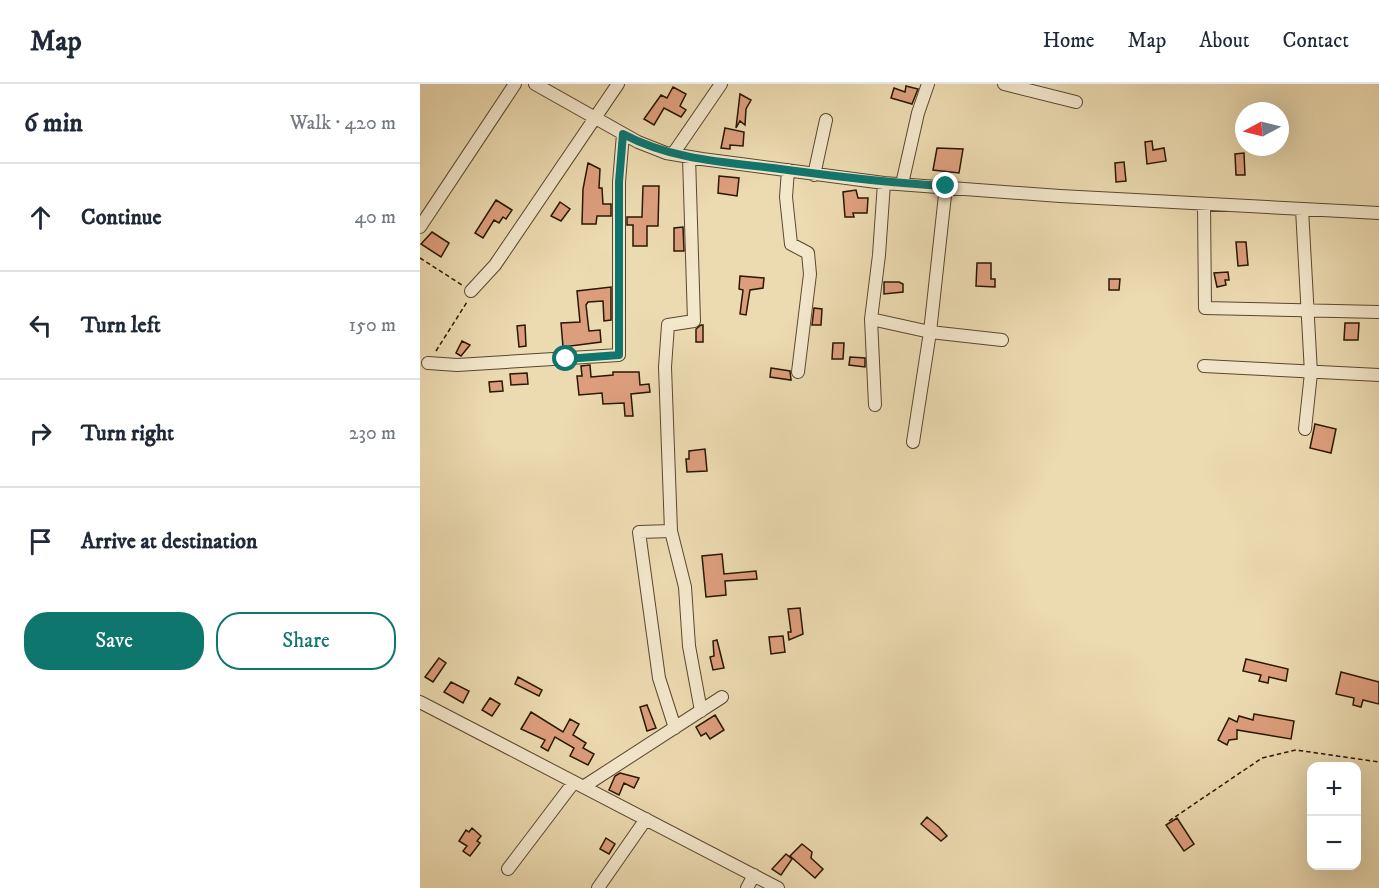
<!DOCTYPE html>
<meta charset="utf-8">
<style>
:root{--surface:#fff;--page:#f6f6f7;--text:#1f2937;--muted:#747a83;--line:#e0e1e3;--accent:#0f766e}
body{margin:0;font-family:"IM FELL DW Pica",serif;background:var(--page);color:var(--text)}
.controls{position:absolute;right:18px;bottom:18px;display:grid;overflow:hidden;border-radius:12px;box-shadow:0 6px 24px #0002}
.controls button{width:54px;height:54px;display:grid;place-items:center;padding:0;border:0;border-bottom:2px solid var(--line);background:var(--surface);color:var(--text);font:30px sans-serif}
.compass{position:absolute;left:815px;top:18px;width:54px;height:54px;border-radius:50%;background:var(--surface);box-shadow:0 6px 24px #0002;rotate:263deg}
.stop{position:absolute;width:18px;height:18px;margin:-14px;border:4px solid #0f766e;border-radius:50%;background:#fff}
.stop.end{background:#0f766e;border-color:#fff;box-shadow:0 2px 6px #0008}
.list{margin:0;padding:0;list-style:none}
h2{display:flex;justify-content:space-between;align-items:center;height:78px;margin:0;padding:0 24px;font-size:26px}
h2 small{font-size:20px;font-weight:400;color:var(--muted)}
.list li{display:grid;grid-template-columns:39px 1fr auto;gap:18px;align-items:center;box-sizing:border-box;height:108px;padding:0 24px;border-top:2px solid var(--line)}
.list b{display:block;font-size:22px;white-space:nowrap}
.list em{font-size:20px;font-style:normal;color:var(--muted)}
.actions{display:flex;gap:12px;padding:18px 24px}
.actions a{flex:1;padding:14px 0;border:2px solid var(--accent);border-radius:24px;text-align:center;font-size:21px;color:var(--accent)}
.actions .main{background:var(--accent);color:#fff}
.icon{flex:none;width:33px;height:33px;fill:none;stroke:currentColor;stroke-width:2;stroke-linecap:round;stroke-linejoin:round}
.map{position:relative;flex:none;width:959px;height:804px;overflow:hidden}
header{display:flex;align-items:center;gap:36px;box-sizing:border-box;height:84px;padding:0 30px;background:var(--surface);border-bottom:2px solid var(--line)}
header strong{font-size:28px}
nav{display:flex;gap:33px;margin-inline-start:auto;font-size:21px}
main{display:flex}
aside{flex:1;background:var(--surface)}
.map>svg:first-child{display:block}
</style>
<header>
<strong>Map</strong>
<nav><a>Home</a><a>Map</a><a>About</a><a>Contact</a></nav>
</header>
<main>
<aside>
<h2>6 min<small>Walk · 420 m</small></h2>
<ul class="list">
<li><svg class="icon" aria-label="ahead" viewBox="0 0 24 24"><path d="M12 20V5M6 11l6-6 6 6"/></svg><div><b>Continue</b></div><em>40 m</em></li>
<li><svg class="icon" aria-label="left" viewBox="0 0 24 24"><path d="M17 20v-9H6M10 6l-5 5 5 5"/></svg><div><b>Turn left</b></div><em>150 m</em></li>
<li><svg class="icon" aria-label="right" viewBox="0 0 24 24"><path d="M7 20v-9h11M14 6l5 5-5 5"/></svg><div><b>Turn right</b></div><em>230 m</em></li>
<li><svg class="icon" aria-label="arrive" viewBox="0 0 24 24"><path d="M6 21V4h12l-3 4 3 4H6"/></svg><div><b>Arrive at destination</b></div></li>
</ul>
<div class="actions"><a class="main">Save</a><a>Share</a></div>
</aside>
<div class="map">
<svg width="959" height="804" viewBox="0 0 959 804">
<rect width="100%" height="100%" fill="#ecdab0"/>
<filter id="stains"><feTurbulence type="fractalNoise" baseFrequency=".00333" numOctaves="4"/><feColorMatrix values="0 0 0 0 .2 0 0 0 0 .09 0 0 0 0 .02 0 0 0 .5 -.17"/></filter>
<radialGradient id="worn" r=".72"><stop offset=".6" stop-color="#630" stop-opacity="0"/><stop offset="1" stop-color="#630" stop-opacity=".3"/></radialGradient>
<!-- building -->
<path fill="#dd9e7d" stroke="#281803" stroke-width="1.5" d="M486,2L498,5L492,20L471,14L474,4L485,8Z
M253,3L266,10L260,22L266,26L261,33L244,24L234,41L224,35L241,11L247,14Z
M320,10L331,16L326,25L325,41L320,37L316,44Z
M305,44L324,48L323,62L310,61V65L301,64Z
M732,57L733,66L744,64L746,77L727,80L725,58Z
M517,64L543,65L539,89L513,86Z
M824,69L825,91H816L815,70Z
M704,78L706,97L696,98L695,79Z
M168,79L180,85L179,104H182L183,120H191V132H177L176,140H162L163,105Z
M299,92L319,94L317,112L298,109Z
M223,102H239L238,142H227V162H213V141H207V133H222Z
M436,106L438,114H448L447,129H433L434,133H425L423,108Z
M76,116L92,126L86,135L83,133L79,139L74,136L63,154L55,149Z
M140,118L150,125L141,137L131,132Z
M263,143L264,167H254V144Z
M12,148L29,159L21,173L1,160Z
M816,158H826L828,181L818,182Z
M557,179H571V195H575V203L556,202Z
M808,188L809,196H805L806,201L797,203L794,189Z
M320,192L344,194L343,204L330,206L326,231L320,230L323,206L319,205Z
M689,195H700L699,206H689Z
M464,198H479L483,200V208L464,210Z
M191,203V236L184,237L183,217L168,218L166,221L169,247L180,246L181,258L143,263L141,239L160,238L157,207Z
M394,224L402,225L401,241H392Z
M925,239H939L938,256H924Z
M105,241L106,262L99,263L97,242Z
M281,241H283V258H276V245Z
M42,257L50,261L41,272L36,269Z
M413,259H424L423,275H412Z
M430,273L445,274V283L429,281Z
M170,281L171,293L193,291V288H219L220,301L229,300L230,308L211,310L213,332H205L204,319L183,320L182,309L159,311L157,292H162L161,282Z
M351,284L370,287L371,296L350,293Z
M107,289L108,300L91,301L90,290Z
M82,297L83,307L70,308L69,298Z
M895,340L916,345L911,369L890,364Z
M285,365L287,387L267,388L266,375H269V367Z
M302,470L304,490L336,487L337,495L305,497L306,511L286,513L282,472Z
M380,524L383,550L369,556L368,548H371L368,525Z
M363,552L365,568L351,570L349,553Z
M297,556L304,584L293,586L290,573L294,572L293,557Z
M19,574L26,579L13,598L5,593Z
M826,575L868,585L866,597L849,593L848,599L839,597L841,591L823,587Z
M921,588L959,598V620L943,616L941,623L933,621L934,614L916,610Z
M98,593L122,606L119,612L95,600Z
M31,598L49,607L43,619L24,608Z
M70,614L80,620L72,632L62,626Z
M227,621L236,644L227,647L220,623Z
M111,628L143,648L150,635L159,640L153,651L166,659L163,664L174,670L168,681L150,672L154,664L135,653L128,667L121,663L125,656L101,645Z
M834,630L874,637L871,655L817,646V655L809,656L807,661L798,656L809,634L817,638L819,632L833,636Z
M295,631L304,646L290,655L286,649L281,652L276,643Z
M200,689L219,694L214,704L204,699L199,711L189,706L195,692Z
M507,733L519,743L527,752L521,757L501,740Z
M757,734L774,760L764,767L746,741Z
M52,744L61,752L57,757L60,759L50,772L43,767L47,762L39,757L46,746L49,748Z
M186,754L195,760L189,770L180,765Z
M382,760L392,768L391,774L403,785L395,794L370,772Z
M366,770L372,775L361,791L352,785Z"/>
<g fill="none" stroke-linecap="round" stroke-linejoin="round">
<!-- minor casing -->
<g stroke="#59482e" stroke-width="14">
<path id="minor" d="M115,0L218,58L246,69L282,75L464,99L640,112L959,129
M584,0L656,18
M253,70L301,0
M269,73L274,237L248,241L245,283L251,447L265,503L269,562L281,627
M368,86L366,113L371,160L388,169L390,190L378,288
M394,91L406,36
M482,100L498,29L508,0
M784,120L785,224L959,228
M882,125L891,289L885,345
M0,143L95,0
M51,207L75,181L198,0
M451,235L510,248L582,256
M8,279L37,281L199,271V98L203,50
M784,282L959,291
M455,321L451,235L459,171L464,99
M493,358L510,248L526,102
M251,447L219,448L239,594L255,644
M0,618L358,804
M163,703L302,613
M88,785L154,698
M178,804L226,735
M327,804L334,791"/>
</g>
<!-- path -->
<path stroke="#281803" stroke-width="1.5" stroke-dasharray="4.5 3" stroke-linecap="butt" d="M0,174L42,201
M16,267L47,218
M749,737L842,674L876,666L959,678"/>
<!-- minor -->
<use href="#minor" stroke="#f3e7cc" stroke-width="12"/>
</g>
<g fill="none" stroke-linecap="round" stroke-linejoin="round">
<!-- route -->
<path stroke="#0f766e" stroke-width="8" d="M146,275L199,271V98L203,50C250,75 301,78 353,84C411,92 467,99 526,102"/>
</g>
<rect width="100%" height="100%" filter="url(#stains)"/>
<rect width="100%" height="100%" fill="url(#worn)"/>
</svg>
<div class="controls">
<button>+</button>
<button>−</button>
</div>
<svg class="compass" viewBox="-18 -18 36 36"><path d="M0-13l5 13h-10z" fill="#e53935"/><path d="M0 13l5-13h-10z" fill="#747a83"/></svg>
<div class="stop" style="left:146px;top:275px"></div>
<div class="stop end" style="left:526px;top:102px"></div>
</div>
</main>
